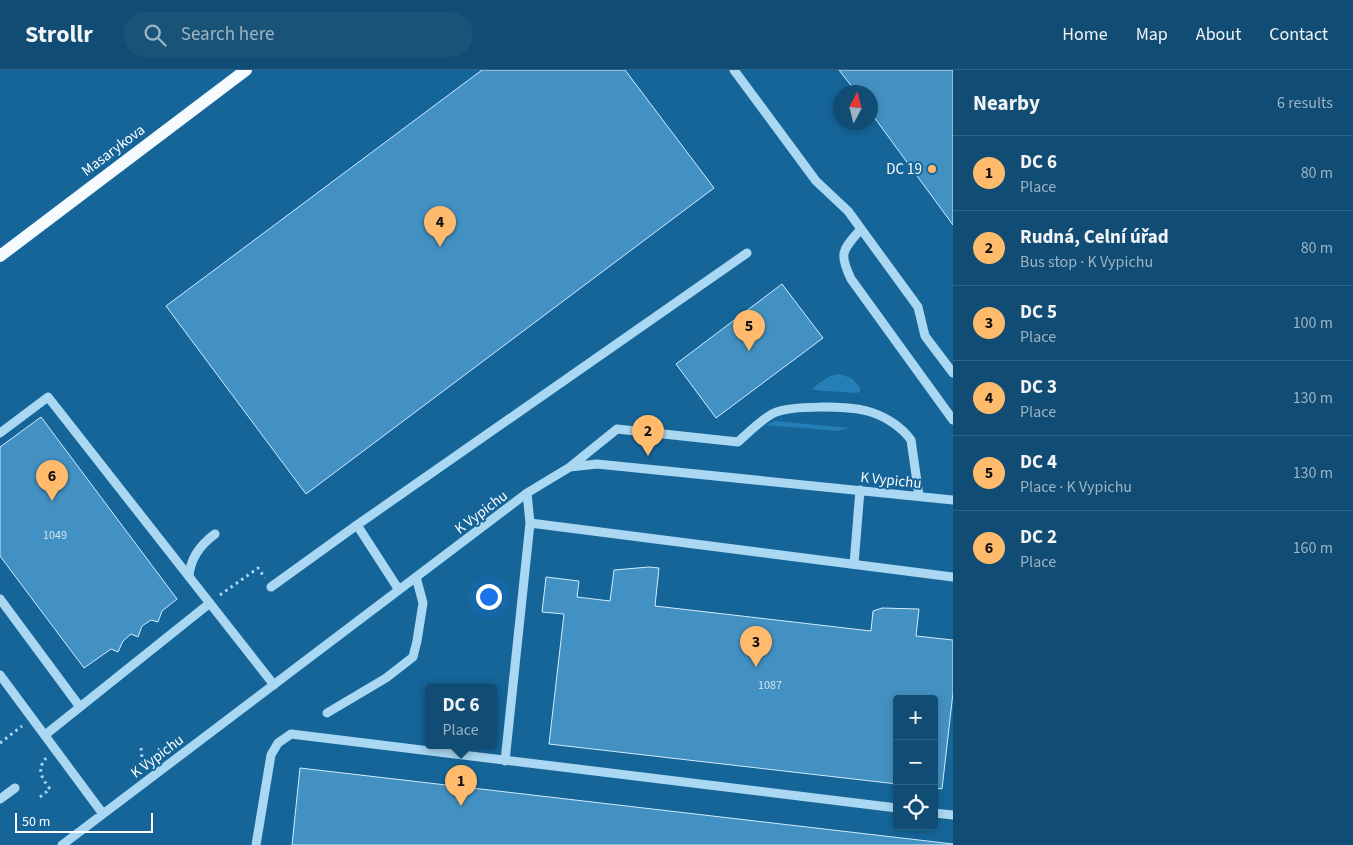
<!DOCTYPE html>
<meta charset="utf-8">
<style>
:root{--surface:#104c73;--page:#195378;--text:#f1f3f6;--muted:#9cb4c4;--line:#306385;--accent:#ffbb6b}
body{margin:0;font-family:"Source Sans 3",sans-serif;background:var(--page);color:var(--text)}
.controls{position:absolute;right:15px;bottom:15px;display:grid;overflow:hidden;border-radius:5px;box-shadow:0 2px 8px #0003}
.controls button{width:45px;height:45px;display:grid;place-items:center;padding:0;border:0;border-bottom:1px solid var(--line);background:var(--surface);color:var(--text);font:25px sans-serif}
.compass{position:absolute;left:833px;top:15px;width:45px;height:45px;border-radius:50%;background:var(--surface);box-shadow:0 2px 8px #0003;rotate:7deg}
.scale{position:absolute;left:15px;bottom:12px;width:138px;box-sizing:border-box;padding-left:5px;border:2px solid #fff;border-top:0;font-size:14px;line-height:18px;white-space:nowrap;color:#fff;-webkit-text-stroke:4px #156599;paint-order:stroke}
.you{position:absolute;left:488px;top:526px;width:18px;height:18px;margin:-12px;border:4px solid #fff;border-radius:50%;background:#1a73e8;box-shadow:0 0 0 8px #1a73e833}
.badge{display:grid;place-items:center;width:32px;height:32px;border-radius:50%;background:var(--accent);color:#111;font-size:16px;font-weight:700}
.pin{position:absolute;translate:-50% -41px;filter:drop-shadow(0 1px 2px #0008)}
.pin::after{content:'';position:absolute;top:26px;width:18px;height:15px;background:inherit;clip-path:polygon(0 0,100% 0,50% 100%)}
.popup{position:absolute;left:425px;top:614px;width:72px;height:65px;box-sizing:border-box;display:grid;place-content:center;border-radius:5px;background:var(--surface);filter:drop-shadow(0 1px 4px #0005);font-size:16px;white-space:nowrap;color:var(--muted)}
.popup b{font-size:19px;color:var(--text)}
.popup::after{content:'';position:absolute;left:50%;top:100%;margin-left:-10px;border:10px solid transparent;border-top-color:var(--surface)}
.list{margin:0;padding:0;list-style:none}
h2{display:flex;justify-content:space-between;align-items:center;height:65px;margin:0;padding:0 20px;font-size:21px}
h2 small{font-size:16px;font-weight:400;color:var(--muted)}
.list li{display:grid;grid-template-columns:32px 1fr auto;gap:15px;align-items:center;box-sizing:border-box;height:75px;padding:0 20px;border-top:1px solid var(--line)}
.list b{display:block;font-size:19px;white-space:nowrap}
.list p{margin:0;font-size:16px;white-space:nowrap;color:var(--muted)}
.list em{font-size:16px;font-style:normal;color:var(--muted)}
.icon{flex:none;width:28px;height:28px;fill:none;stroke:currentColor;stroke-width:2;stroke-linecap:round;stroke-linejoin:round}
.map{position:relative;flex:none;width:953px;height:775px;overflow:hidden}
header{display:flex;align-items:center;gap:30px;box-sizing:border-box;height:70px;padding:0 25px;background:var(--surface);border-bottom:1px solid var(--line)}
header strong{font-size:24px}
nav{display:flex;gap:28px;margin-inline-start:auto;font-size:18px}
.search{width:350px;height:45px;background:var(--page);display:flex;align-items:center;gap:12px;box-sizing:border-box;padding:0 18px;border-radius:28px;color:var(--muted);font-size:19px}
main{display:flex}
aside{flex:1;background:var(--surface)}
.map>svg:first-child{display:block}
</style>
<header>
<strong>Strollr</strong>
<div class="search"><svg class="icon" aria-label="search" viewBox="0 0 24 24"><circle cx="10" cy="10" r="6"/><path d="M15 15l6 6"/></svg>Search here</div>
<nav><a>Home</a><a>Map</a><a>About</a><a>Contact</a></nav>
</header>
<main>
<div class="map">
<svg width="953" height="775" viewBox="0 0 953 775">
<rect width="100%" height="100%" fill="#156599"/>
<!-- green -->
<path fill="#257fb6" d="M839,304L851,308L860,317V322L856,323L813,320V318C821,312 828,305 839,304Z
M775,351L849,358L837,361L765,355Z"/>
<!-- building -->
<path fill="#4391c2" stroke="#d1ecfd" d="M482,0H625L714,118L306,424L166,236Z
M839,0H953V155L871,43V22H856Z
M782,214L823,268L716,348L676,294Z
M41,347L177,529L162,541L158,552L151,550L142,556L138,567L131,564L123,571L118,582L111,579L84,598L0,486V377Z
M649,497L659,498L655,536L871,561L873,541L882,538L919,539L916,566L953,570V623L942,719L934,718V629H897V714L549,674L564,544L542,542L546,507L579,511L577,527L610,531L614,500Z
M300,698L953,774V775H292Z"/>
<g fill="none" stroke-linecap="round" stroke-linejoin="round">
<!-- path -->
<path stroke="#aad7f2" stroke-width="3" stroke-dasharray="2.5 4" stroke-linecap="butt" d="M220,525L258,498L265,508
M0,673L22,656
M141,678L143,697
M40,727L50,719C42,708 36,700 46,688"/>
<!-- minor -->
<path stroke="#aad7f2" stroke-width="9" d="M734,0L816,111L848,141L918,237L925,266L953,303
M861,159C843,180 838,182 851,209L953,350
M0,363L48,327L274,615
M570,397L617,359L738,372C748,363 763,348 774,343C792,335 847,336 867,341C883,345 901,356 911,370L919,426
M530,453L953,507
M854,494L860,420
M189,507C190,488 200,475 215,464
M271,517L357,455
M399,520L357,455L747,183
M0,529L80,637
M0,605L103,744
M327,643L386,608L413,587L417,571L423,533L416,507
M45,665L210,533
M505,691L530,453L527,423
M0,729L15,718
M934,743L953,745
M62,775L527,423L570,397L597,394L953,430
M256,775L271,685L278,673L291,664L897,738"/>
<!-- major -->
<path stroke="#f5fbff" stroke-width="12" d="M0,186L246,0"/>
</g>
<!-- markers -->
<circle fill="#ffbb6b" stroke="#156599" stroke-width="2" cx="932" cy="99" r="5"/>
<g text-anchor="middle" stroke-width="4" stroke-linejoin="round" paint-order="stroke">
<!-- number labels -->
<g font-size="12" fill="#d0e4f0">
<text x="55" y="469">1049</text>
<text x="770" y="619">1087</text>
</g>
<!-- street labels -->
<g font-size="15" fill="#fff" stroke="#156599">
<text transform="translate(113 80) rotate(-37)" y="5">Masarykova</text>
<text transform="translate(891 410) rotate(6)" y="5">K Vypichu</text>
<text transform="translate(481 442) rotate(-37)" y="5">K Vypichu</text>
<text transform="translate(157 686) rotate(-37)" y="5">K Vypichu</text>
</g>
<!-- poi labels -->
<g font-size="15" fill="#fff" stroke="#156599" text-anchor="end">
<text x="922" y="104">DC 19</text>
</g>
</g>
</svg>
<div class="controls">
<button>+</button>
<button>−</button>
<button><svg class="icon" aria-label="locate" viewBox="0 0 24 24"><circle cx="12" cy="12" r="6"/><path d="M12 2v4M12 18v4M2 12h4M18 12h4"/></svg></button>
</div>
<svg class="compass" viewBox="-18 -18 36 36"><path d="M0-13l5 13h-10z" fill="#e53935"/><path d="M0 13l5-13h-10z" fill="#9cb4c4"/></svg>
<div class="scale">50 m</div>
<div class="you"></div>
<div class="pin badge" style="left:461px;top:736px">1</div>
<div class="popup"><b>DC 6</b>Place</div>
<div class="pin badge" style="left:648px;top:386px">2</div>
<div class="pin badge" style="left:756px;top:597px">3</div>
<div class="pin badge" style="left:440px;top:177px">4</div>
<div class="pin badge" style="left:749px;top:281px">5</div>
<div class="pin badge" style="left:52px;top:431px">6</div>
</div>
<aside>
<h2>Nearby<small>6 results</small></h2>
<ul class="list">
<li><span class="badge">1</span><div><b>DC 6</b><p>Place</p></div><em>80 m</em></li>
<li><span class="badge">2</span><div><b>Rudná, Celní úřad</b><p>Bus stop · K Vypichu</p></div><em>80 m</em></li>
<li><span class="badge">3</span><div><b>DC 5</b><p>Place</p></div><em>100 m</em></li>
<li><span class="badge">4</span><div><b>DC 3</b><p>Place</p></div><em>130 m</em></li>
<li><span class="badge">5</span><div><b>DC 4</b><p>Place · K Vypichu</p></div><em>130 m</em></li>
<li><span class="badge">6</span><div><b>DC 2</b><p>Place</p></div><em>160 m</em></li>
</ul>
</aside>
</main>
